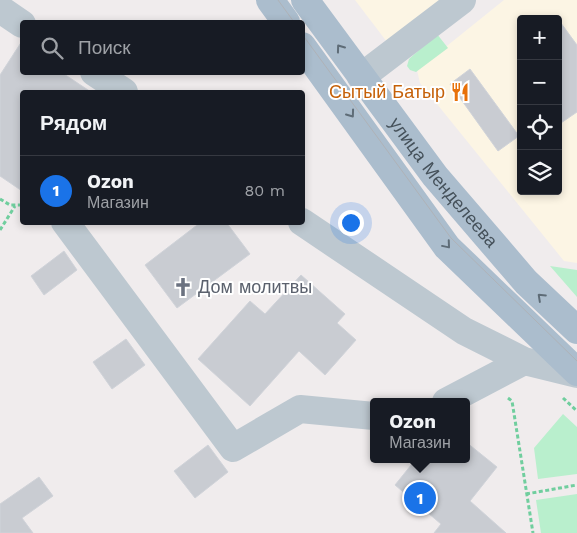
<!DOCTYPE html>
<html lang="ru">
<meta charset="utf-8">
<style>
:root{--surface:#171b24;--page:#242831;--text:#f1f3f6;--muted:#9ea1a6;--line:#363941;--accent:#1a73e8}
body{margin:0;font-family:"Work Sans",sans-serif;background:var(--page);color:var(--text)}
.controls{position:absolute;right:15px;top:15px;display:grid;overflow:hidden;border-radius:5px;box-shadow:0 2px 8px #0003}
.controls button{width:45px;height:45px;display:grid;place-items:center;padding:0;border:0;border-bottom:1px solid var(--line);background:var(--surface);color:var(--text);font:25px sans-serif}
.you{position:absolute;left:350px;top:222px;width:18px;height:18px;margin:-12px;border:4px solid #fff;border-radius:50%;background:#1a73e8;box-shadow:0 0 0 8px #1a73e833}
.badge{display:grid;place-items:center;width:32px;height:32px;border-radius:50%;background:var(--accent);color:#fff;font-size:16px;font-weight:700}
.pin{position:absolute;translate:-50% -50%;border:2px solid #fff;box-shadow:0 1px 5px #0006}
.popup{position:absolute;left:370px;top:398px;width:100px;height:65px;box-sizing:border-box;display:grid;place-content:center;border-radius:5px;background:var(--surface);filter:drop-shadow(0 1px 4px #0005);font-size:16px;white-space:nowrap;color:var(--muted)}
.popup b{font-size:19px;color:var(--text)}
.popup::after{content:'';position:absolute;left:50%;top:100%;margin-left:-10px;border:10px solid transparent;border-top-color:var(--surface)}
.list{margin:0;padding:0;list-style:none}
h2{display:flex;justify-content:space-between;align-items:center;height:65px;margin:0;padding:0 20px;font-size:21px}
h2 small{font-size:16px;font-weight:400;color:var(--muted)}
.list li{display:grid;grid-template-columns:32px 1fr auto;gap:15px;align-items:center;box-sizing:border-box;height:70px;padding:0 20px;border-top:1px solid var(--line)}
.list b{display:block;font-size:19px;white-space:nowrap}
.list p{margin:0;font-size:16px;white-space:nowrap;color:var(--muted)}
.list em{font-size:16px;font-style:normal;color:var(--muted)}
.icon{flex:none;width:28px;height:28px;fill:none;stroke:currentColor;stroke-width:2;stroke-linecap:round;stroke-linejoin:round}
.map{position:relative;flex:none;width:577px;height:533px;overflow:hidden}
.search{position:absolute;background:var(--surface);box-shadow:0 2px 8px #0003;left:20px;top:20px;width:285px;height:55px;display:flex;align-items:center;gap:12px;box-sizing:border-box;padding:0 18px;border-radius:5px;color:var(--muted);font-size:19px}
.panel{position:absolute;background:var(--surface);box-shadow:0 2px 8px #0003;left:20px;top:90px;width:285px;height:135px;border-radius:5px}
.map>svg:first-child{display:block}
</style>
<div class="map">
<svg width="577" height="533" viewBox="0 0 577 533">
<rect width="100%" height="100%" fill="#f0eced"/>
<!-- commercial -->
<path fill="#fcf5e4" fill-rule="evenodd" d="M355,0H443L387,42Z
M504,0H577V263L564,261L420,83L417,70ZM521,19H558V191H521Z"/>
<!-- green -->
<path fill="#b9efcd" d="M437,34L448,48L416,72L410,70L407,66L409,59Z
M550,266L577,270V297Z
M563,414L577,427V474L538,479L534,448Z
M577,494V533H541L536,500Z"/>
<!-- building -->
<path fill="#c9ccd2" stroke="#d0d3d9" d="M558,19L577,45V112L558,125Z
M22,41V72H61L91,92H22V191L0,176V75Z
M470,69L519,136L498,151L450,84Z
M201,222H226L250,254L177,308L145,265Z
M64,251L77,270L44,295L31,276Z
M301,275L345,314L337,323L356,340L325,375L299,351L250,406L198,359L250,301L265,314Z
M126,339L145,365L112,389L93,362Z
M466,442L497,467L470,501L506,533H434L441,524L395,485L416,459H466Z
M208,445L228,472L195,498L174,471Z
M39,477L53,496L22,518L33,533H0V504Z"/>
<g fill="none" stroke-linecap="round" stroke-linejoin="round">
<!-- path -->
<path stroke="#70ce9e" stroke-width="3" stroke-dasharray="4 2.5" stroke-linecap="butt" d="M0,199L10,205H22
M0,230L15,206
M508,398L512,401L533,533
M563,398L577,411
M526,494L577,485"/>
<!-- minor -->
<path stroke="#bdc8d0" stroke-width="28" d="M0,9L22,24
M94,72L124,92
M361,77L462,0
M65,222L233,448L300,409L374,416
M302,222L464,331L524,361L577,374
M446,402L524,361"/>
<!-- major -->
<g stroke="#abbdcd" stroke-width="28">
<path d="M270,0L286,22"/>
<path id="s1" d="M305,0L435,176L526,282L577,330"/>
<path d="M302,46L447,247L577,372"/>
</g>
<!-- tram -->
<path stroke="#afb2b7" stroke-width="1" d="M278,0L294,22
M302,34L451,238L577,361"/>
</g>
<!-- one-way arrows -->
<defs><path id="oneway-chevron" d="M-2-3.5L2.5 0L-2 3.5" fill="none" stroke-width="1.6" stroke-linecap="round" stroke-linejoin="round" transform="scale(1.25)"/></defs>
<g stroke="#5e6c77">
<use href="#oneway-chevron" transform="translate(340 48) rotate(-126)"/>
<use href="#oneway-chevron" transform="translate(351 114) rotate(54)"/>
<use href="#oneway-chevron" transform="translate(447 245) rotate(50)"/>
<use href="#oneway-chevron" transform="translate(541 297) rotate(-137)"/>
</g>
<!-- icons -->
<defs>
<g id="restaurant-bare" transform="scale(1.5)"><path d="M-5-6h1v4h1v-4h1v4h1v-4h1v5L-1.5 .5V6h-2V.5L-5-1ZM5-6V6H3V1.5H1.5Q1.5-4 5-6Z" fill="#e8710a" stroke="#fff" stroke-width="2.5" paint-order="stroke"/></g>
<g id="church-bare" transform="scale(1.5)"><path d="M-1.2-6h2.4v3.5h3.3v2.4h-3.3V6h-2.4V-.1h-3.3v-2.4h3.3Z" fill="#6b7280" stroke="#fff" stroke-width="2.5" paint-order="stroke"/></g>
</defs>
<g fill-rule="evenodd">
<use href="#restaurant-bare" x="460" y="92"/>
<use href="#church-bare" x="183" y="287"/>
</g>
<g text-anchor="middle" stroke-width="4" stroke-linejoin="round" paint-order="stroke">
<!-- food labels -->
<g font-size="18" fill="#c56008" stroke="#fff" text-anchor="end">
<text x="445" y="98">Сытый Батыр</text>
</g>
<!-- street labels -->
<g font-size="18" fill="#45515a" stroke="#fff">
<text dy="6" stroke="none"><textPath href="#s1" startOffset="229">улица Менделеева</textPath></text>
</g>
<!-- worship labels -->
<g font-size="18" fill="#5b616d" stroke="#fff" text-anchor="start">
<text x="198" y="293">Дом молитвы</text>
</g>
</g>
</svg>
<div class="controls">
<button>+</button>
<button>−</button>
<button><svg class="icon" aria-label="locate" viewBox="0 0 24 24"><circle cx="12" cy="12" r="6"/><path d="M12 2v4M12 18v4M2 12h4M18 12h4"/></svg></button>
<button><svg class="icon" aria-label="layers" viewBox="0 0 24 24"><path d="M12 4l9 5-9 5-9-5zM3 14l9 5 9-5"/></svg></button>
</div>
<div class="you"></div>
<div class="pin badge" style="left:420px;top:498px">1</div>
<div class="popup"><b>Ozon</b>Магазин</div>
<div class="search"><svg class="icon" aria-label="search" viewBox="0 0 24 24"><circle cx="10" cy="10" r="6"/><path d="M15 15l6 6"/></svg>Поиск</div>
<section class="panel">
<h2>Рядом<small></small></h2>
<ul class="list">
<li><span class="badge">1</span><div><b>Ozon</b><p>Магазин</p></div><em>80 m</em></li>
</ul>
</section>
</div>
